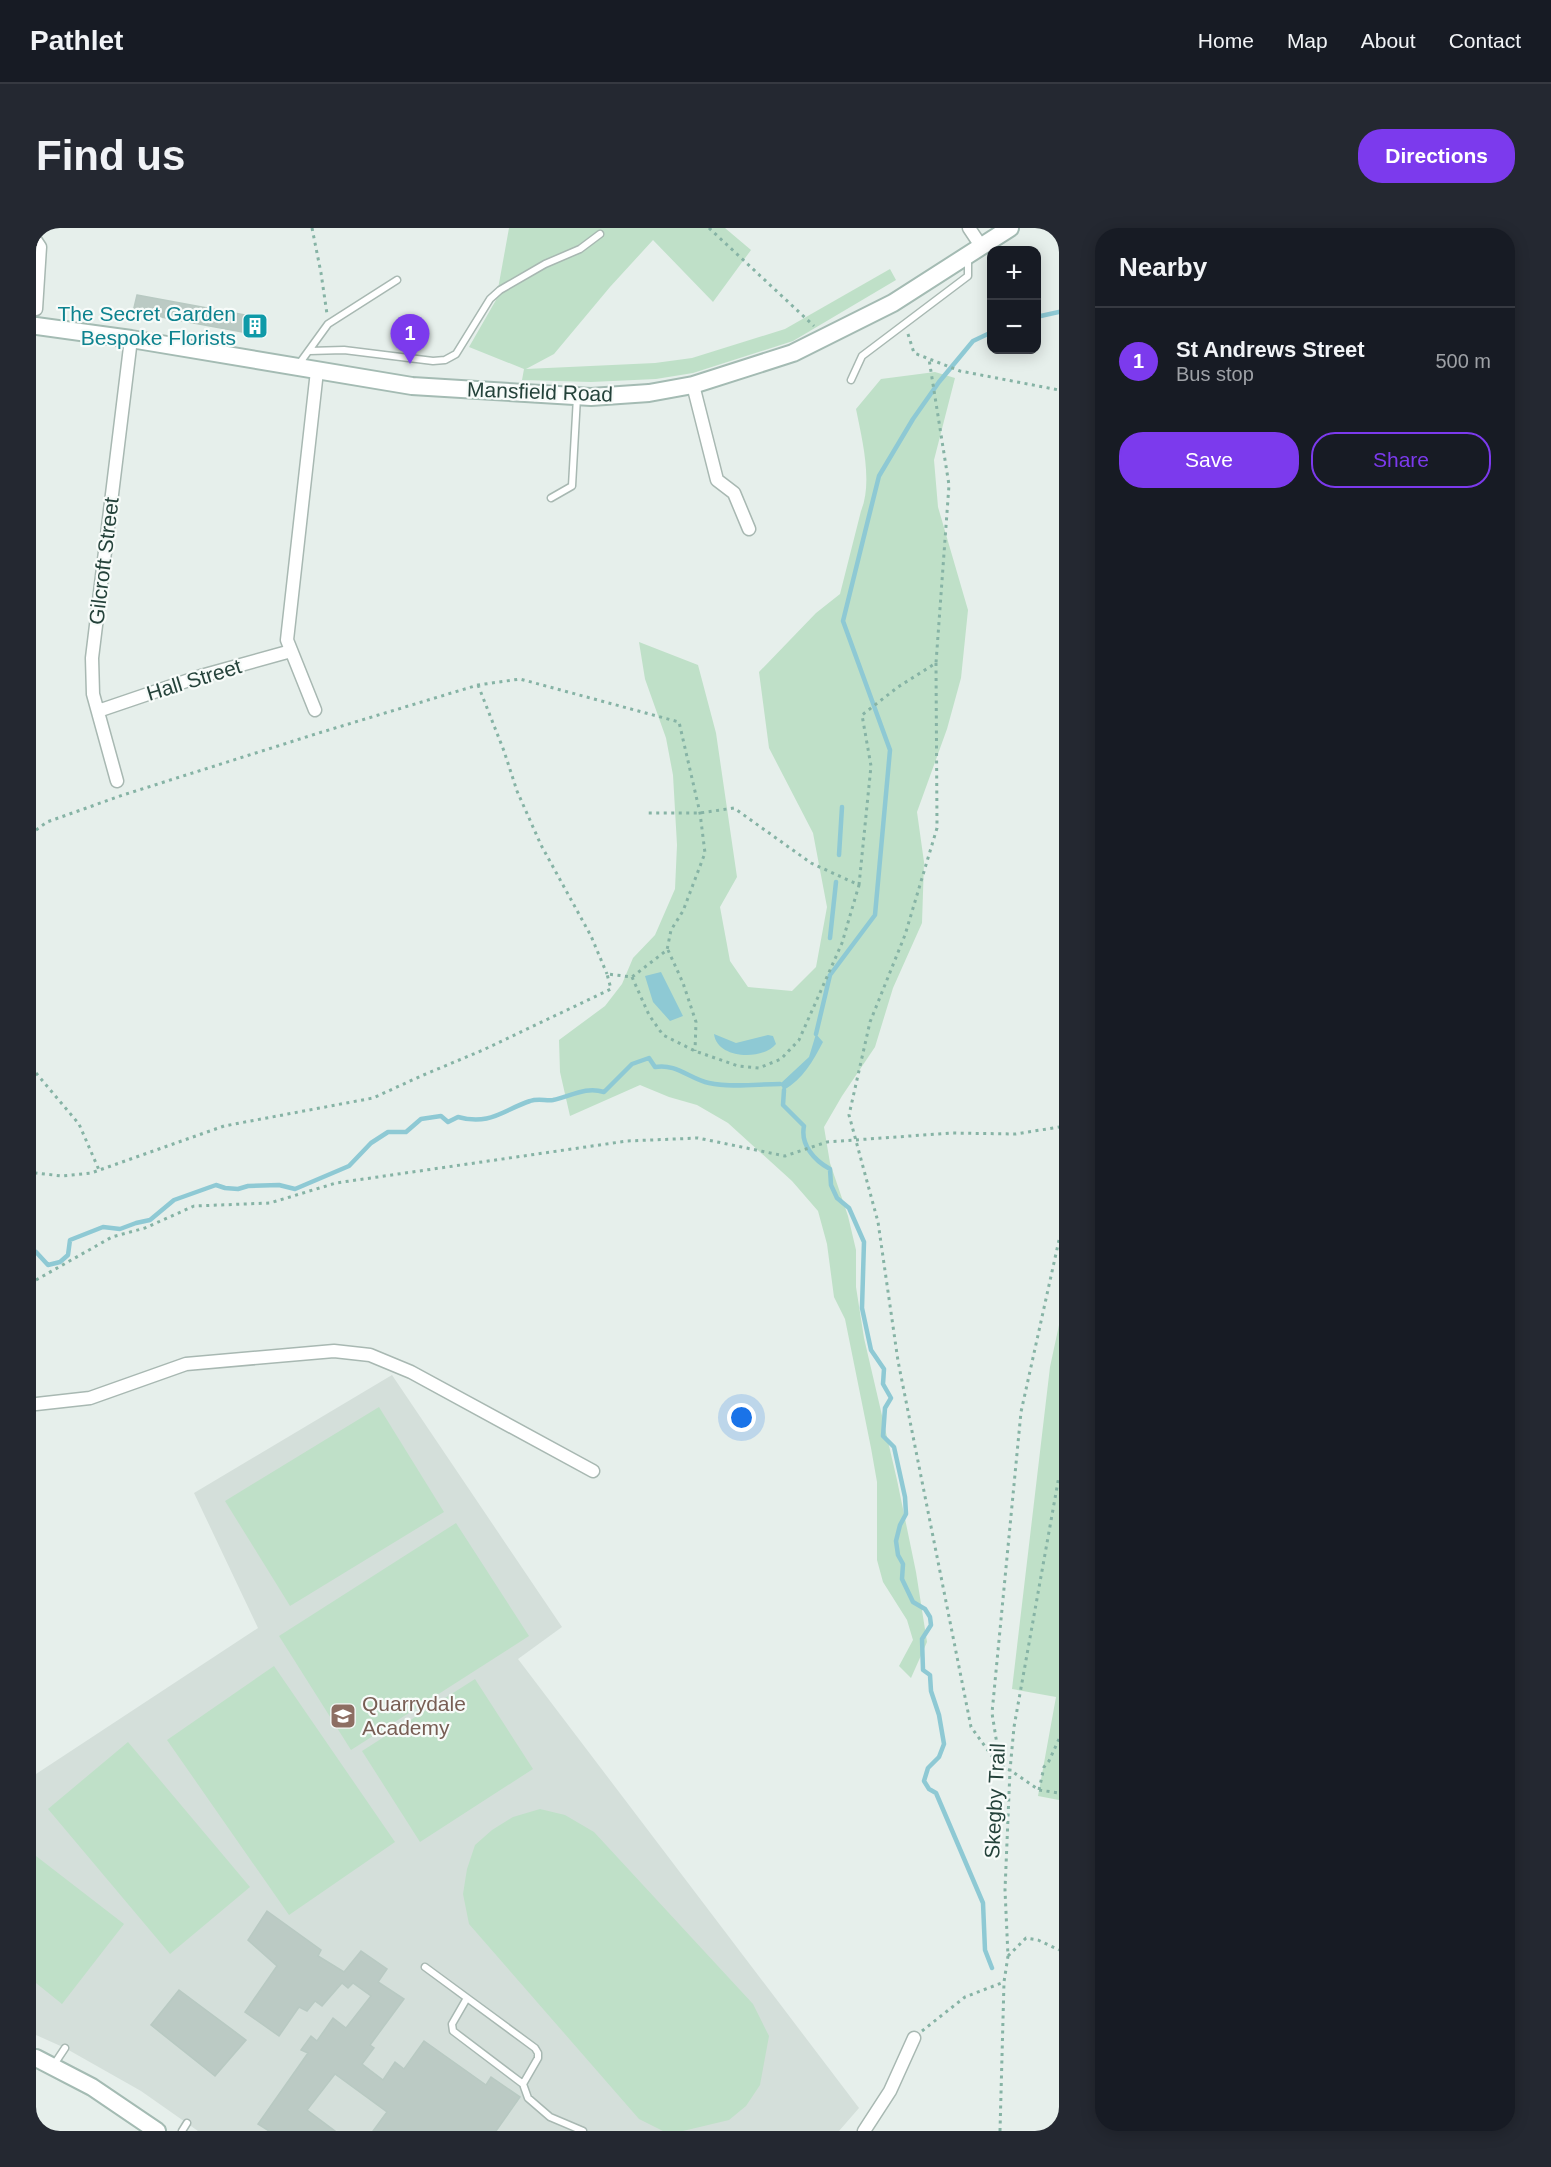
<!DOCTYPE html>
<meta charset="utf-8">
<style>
:root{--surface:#171b24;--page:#242831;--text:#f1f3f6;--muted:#9ea1a6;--line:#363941;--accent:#7c3aed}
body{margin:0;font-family:Helvetica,sans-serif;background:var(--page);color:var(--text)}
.controls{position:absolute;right:18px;top:18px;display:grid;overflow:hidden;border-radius:12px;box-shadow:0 3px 15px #0003}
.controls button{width:54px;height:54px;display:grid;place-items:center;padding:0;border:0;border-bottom:2px solid var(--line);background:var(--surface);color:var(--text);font:30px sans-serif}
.you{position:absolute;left:706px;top:1190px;width:21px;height:21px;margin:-15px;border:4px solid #fff;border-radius:50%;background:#1a73e8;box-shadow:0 0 0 9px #1a73e833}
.badge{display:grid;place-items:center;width:39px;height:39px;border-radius:50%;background:var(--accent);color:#fff;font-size:20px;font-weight:700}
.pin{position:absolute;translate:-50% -50px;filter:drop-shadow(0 2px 3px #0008)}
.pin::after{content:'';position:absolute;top:32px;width:21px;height:18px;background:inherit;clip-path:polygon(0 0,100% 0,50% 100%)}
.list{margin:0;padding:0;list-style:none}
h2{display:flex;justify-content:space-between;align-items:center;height:78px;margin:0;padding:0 24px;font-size:26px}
h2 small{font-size:20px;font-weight:400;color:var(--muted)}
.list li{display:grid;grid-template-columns:39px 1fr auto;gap:18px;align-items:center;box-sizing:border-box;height:108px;padding:0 24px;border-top:2px solid var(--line)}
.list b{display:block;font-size:22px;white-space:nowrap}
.list p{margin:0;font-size:20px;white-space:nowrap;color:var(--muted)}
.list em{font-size:20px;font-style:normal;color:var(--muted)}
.actions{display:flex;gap:12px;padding:18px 24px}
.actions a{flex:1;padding:14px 0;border:2px solid var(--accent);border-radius:24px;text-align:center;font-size:21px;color:var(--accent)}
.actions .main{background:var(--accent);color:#fff}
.map{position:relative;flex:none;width:1023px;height:1903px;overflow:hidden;border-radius:24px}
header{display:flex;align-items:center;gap:36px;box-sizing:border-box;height:84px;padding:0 30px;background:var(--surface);border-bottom:2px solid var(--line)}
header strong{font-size:28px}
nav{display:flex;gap:33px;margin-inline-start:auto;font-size:21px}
.intro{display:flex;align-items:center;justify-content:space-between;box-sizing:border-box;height:144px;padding:0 36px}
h1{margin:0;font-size:42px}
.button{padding:15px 27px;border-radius:24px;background:var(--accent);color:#fff;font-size:21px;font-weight:700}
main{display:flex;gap:36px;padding:0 36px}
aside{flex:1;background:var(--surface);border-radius:24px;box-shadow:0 3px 15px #0003}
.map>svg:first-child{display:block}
</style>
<header>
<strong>Pathlet</strong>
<nav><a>Home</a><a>Map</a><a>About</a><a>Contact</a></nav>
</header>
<div class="intro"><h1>Find us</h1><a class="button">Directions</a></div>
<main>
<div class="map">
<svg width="1023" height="1903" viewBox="0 0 1023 1903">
<rect width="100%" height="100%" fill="#e6efeb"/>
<!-- built -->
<path fill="#d4dfda" d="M356,1147L526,1399L482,1431L823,1880L803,1903H162L105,1863L29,1820L0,1807V1546L222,1400L158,1265Z"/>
<!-- green -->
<path fill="#bfe0c8" d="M473,0H689L715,22L677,74L617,12L574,59L518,126L490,141L619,135L656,130L749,101L854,41L860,52L757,113L657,145L620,151L555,154L486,152L488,141L433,119L460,72Z
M899,144L919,150L898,232L902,279L932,382L925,450L911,501L881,584L888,634L886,695L857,760L839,819L806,868L788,899L794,935L812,988L820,1022V1059L828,1110L861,1252L880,1344L891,1414L875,1450L863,1438L877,1412L871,1392L847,1354L841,1332V1254L835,1220L809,1091L798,1069L791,1016L782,983L756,953L692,895L661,877L633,869L604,857L534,888L524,844L523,812L569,778L586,756L597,730L619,707L639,661L641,617L637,547L630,510L609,451L603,414L662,437L680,505L701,649L684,679L694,733L712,759L756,763L780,739L791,679L777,605L733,520L723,444L780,385L804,366L825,283C837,254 826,211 820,181L845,151Z
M1023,1097V1572L1002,1568L1020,1469L976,1461L1014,1139Z
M343,1179L408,1284L254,1378L189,1273Z
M420,1295L493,1408L315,1522L243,1408Z
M238,1438L359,1614L253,1687L131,1512Z
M439,1451L497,1541L384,1614L326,1523Z
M92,1514L214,1659L134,1726L12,1581Z
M504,1581L529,1587L558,1604L717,1776L733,1808L724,1857L710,1878L693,1892L647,1903H627L603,1891L433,1696L427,1666L431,1641L439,1617L456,1602L477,1589Z
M0,1628L88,1696L26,1776L0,1755Z"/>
<!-- water -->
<path fill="#8ec9d4" d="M625,744L647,788L634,793L617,774L609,748Z
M678,806L700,815L732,807L737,808L740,816C726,833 681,831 678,806Z
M780,806L787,814C777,833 767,851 748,862L744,856L773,829Z"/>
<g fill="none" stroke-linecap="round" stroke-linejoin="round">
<!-- stream -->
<path stroke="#8ec9d4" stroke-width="4.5" d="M1000,89L1023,84
M803,627L806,579
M794,710L800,654
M780,806L794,747L839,687L854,522L807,393L831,296L843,248L877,191L903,154L937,113L956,104
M748,862L747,877L768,898C764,917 779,933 794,941L795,957L801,970L813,980L828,1014L826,1080L835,1122L848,1141L847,1156L855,1170L849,1180L847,1208L858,1219L869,1269L870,1286L864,1297L860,1313L862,1327L867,1336L866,1351L877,1374L889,1381L894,1389L895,1397L886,1411L887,1442L894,1447L895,1463L903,1487L908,1516L903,1529L892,1540L888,1553L893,1561L900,1565L947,1675L949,1722L956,1740
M0,1024L12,1037L24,1034L32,1027L34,1012L67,999L84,1001L100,995L114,992L138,972L180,957L189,960L202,961L212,958L243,957L259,961L313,938L335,915L352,904H370L385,891L405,888L412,894L422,889C454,898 467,882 494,873C502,870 510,873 517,872C535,868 550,858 568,864L596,836L613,830L619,839C640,835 654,851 673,855C695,860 722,856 744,856"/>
</g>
<!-- building -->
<path fill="#bbcac4" stroke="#b8c9c2" stroke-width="1.5" d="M101,67L226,90L223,107L97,84Z
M231,1683L285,1722L282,1728L308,1744L325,1723L351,1741L342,1754L368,1771L334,1817L338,1820L326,1836L347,1852L359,1834L368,1841L388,1813L450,1857L455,1849L484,1869L460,1903H337L351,1884L299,1846L271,1882L299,1903H233L222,1896L272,1825L265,1822L275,1808L281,1813L297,1790L310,1800L335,1768L317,1755L312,1760L306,1755L286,1778L279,1773L271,1783L263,1779L243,1808L209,1784L241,1738L212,1712Z
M143,1762L210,1812L179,1848L115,1797Z"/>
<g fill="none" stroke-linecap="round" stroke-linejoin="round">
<!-- lane casing -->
<g stroke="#a8b8b2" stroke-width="9">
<path id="lane" d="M273,123L308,122L397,133L409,132L420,126L454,71L464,62L509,36L544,21L564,6
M263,136L292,96L361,52
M815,152L826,128L932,48V30
M515,270L536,258L541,169
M389,1739L499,1820L502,1825V1830L487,1856L492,1870L514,1889L547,1903
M431,1770L416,1796L417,1803L487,1856
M17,1838L29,1820
M146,1903L151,1895"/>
</g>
<!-- street casing -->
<g stroke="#a8b8b2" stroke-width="15">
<path id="street" d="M933,0L945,18
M0,13L4,19L0,81
M657,157L681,252L698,265L713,301
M279,482L251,412L281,143
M62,483L165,448L255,423
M81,553L57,466L56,430L95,111
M0,1176L54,1170L150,1136L298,1123L334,1127L375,1144L557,1243
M828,1903L854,1863L878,1810"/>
</g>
<!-- secondary casing -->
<g stroke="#a4bbb3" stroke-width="20">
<path id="secondary" d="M0,98L95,111L376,158L555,169L613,165L657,157L757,125L857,75L974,0
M0,1830L56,1859L121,1903"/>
</g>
<!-- path -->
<path stroke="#86b3a5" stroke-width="3" stroke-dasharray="3 4.5" stroke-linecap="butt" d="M276,0L285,45L291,86
M673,0L778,98
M872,106L878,125L924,143L1023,162
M900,435L901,600L869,707L834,794L813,887L842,994L862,1133L935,1499L956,1528L963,1529
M442,457L468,523L481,563L505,617L555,708L571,746
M0,602L11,594L87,567L286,504L442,457L484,451L643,494L664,585L669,625L647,683L635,702L631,722L596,749L571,746L575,761L447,822L385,848L337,870L188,898L55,945L26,948L0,945
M823,657L835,538L826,487L862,459L900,435L913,257L893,131
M632,722L647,755L660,794L659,823
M596,749L613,787L627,807L659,823L702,838L723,840L745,831L763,812L806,715L823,657L775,635L698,580L664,585H610
M0,845L43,896L63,942
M1023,1012L985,1184L956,1485L963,1529L968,1541L974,1542L1003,1562L1023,1565
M0,1052L76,1009L109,1000L158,978L234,975L300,955L591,913L662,910L749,928L791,914L915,905L980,906L1023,899
M1003,1562L1008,1539L1013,1533L1023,1511
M972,1728L990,1710L1002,1712L1023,1722
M886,1803L929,1769L968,1754
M964,1903L968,1754L972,1728L969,1662L974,1542L978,1499L1023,1248"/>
<!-- lane -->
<use href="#lane" stroke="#fff" stroke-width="6"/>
<!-- street -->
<use href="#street" stroke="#fff" stroke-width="12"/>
<!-- secondary -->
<use href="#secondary" stroke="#fff" stroke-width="16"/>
</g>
<!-- icons -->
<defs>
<g id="building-square" transform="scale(1.35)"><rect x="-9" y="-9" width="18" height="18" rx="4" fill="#0f9aa8" stroke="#f7fbf9"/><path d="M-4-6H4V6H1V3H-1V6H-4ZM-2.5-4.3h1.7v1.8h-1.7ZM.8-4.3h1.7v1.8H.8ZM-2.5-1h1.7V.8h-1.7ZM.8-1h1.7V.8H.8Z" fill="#fff"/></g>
<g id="school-square" transform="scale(1.35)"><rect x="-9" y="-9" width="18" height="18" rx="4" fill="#8d6e63" stroke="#f7fbf9"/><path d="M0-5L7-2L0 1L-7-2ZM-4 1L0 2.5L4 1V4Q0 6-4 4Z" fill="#fff"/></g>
</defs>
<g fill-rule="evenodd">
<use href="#building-square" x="219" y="98"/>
<use href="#school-square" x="307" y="1488"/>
</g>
<g text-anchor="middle" stroke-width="4.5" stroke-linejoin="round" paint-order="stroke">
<!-- culture labels -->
<g font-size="21" fill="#0d838f" stroke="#f7fbf9" text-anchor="end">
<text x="200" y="93">The Secret Garden<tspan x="200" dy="24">Bespoke Florists</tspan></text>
</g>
<!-- street labels -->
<g font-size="21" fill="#24423a" stroke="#f7fbf9">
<text transform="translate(504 164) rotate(2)" y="7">Mansfield Road</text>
<text transform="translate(68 333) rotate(-83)" y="7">Gilcroft Street</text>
<text transform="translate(158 452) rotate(-17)" y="7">Hall Street</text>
<text transform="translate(959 1573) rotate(-87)" y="7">Skegby Trail</text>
</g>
<!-- education labels -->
<g font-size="21" fill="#785e54" stroke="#f7fbf9" text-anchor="start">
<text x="326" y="1483">Quarrydale<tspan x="326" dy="24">Academy</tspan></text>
</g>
</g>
</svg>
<div class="controls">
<button>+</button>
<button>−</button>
</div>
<div class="you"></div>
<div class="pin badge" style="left:374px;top:136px">1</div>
</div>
<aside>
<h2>Nearby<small></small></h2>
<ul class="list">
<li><span class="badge">1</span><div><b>St Andrews Street</b><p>Bus stop</p></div><em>500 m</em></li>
</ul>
<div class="actions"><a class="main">Save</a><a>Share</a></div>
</aside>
</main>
